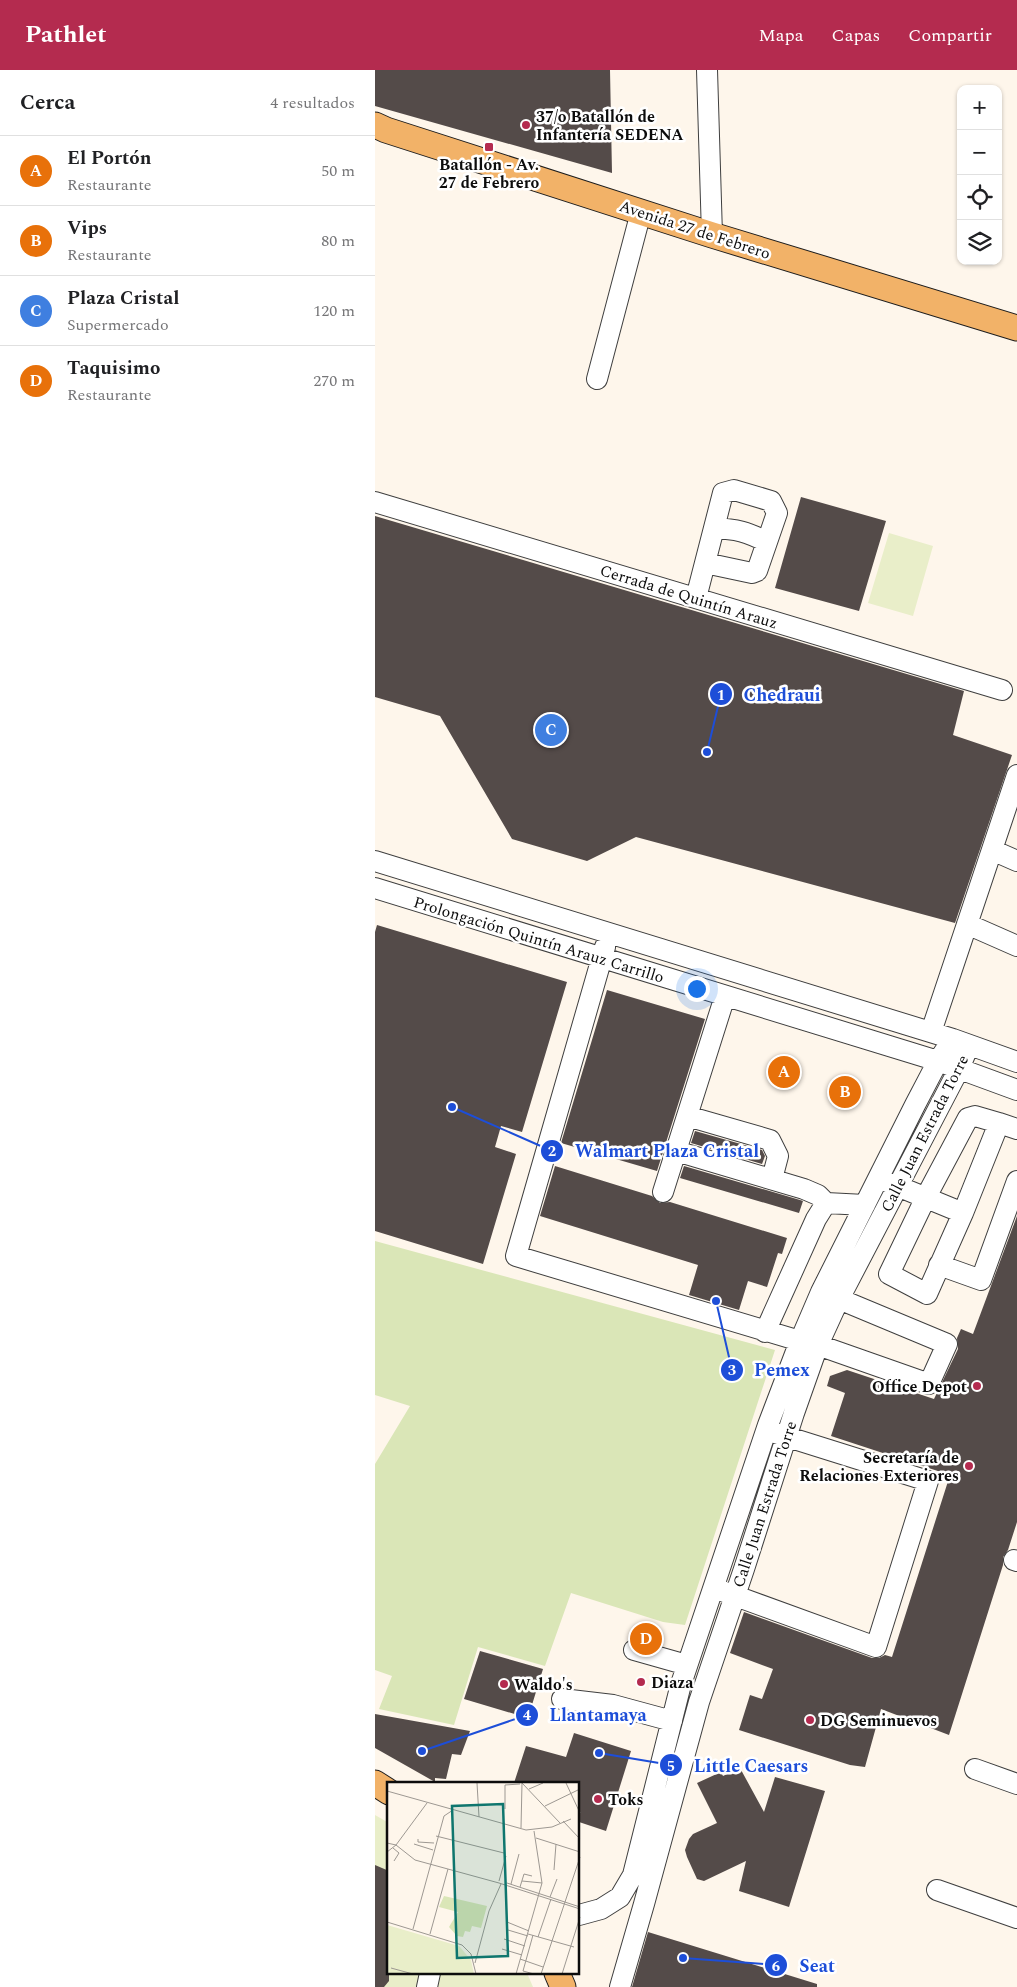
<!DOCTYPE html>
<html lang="es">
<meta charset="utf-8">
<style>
:root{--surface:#fff;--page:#f6f6f6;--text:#202124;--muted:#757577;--line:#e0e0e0;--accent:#b42b4f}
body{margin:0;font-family:Spectral,serif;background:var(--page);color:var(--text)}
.controls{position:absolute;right:15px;top:15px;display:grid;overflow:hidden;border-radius:10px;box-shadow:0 1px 4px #0004}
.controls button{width:45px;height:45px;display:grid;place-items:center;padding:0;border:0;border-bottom:1px solid var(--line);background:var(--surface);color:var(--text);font:25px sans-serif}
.you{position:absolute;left:321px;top:918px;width:18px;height:18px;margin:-12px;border:4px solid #fff;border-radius:50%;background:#1a73e8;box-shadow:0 0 0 8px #1a73e833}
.badge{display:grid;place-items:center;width:32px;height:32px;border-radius:50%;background:var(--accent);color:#fff;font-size:16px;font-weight:700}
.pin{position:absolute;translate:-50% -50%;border:2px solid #fff;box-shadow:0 1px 5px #0006}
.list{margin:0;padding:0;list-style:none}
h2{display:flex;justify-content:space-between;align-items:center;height:65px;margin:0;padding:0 20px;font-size:21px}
h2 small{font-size:16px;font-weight:400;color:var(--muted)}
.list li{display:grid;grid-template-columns:32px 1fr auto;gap:15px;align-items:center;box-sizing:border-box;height:70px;padding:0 20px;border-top:1px solid var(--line)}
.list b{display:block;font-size:19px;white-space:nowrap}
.list p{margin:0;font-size:16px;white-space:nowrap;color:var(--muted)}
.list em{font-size:16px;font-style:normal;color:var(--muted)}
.icon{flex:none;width:28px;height:28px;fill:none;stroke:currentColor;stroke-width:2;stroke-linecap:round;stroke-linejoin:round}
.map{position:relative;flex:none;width:642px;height:1917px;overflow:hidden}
header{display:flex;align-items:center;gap:30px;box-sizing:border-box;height:70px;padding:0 25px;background:var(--accent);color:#fff}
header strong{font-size:24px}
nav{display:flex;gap:28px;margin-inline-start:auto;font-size:18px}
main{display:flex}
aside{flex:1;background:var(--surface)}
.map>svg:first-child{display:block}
</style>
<header>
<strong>Pathlet</strong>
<nav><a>Mapa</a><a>Capas</a><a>Compartir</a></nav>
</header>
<main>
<aside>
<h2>Cerca<small>4 resultados</small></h2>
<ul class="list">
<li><span class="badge" style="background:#e8710a">A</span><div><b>El Portón</b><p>Restaurante</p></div><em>50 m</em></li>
<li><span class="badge" style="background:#e8710a">B</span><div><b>Vips</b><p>Restaurante</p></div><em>80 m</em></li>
<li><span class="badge" style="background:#3f7fe0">C</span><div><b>Plaza Cristal</b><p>Supermercado</p></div><em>120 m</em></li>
<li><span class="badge" style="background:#e8710a">D</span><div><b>Taquisimo</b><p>Restaurante</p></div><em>270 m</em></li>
</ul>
</aside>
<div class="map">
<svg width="642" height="1917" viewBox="0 0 642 1917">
<rect width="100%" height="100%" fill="#fef6eb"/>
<!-- green -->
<path fill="#dae6b7" d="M0,1171L400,1280L310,1555L288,1552L196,1523L170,1596L103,1577L79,1655L4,1639L17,1606L0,1600V1394L35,1336L0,1325Z"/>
<!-- pitch -->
<path fill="#e9eec9" d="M514,463L558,476L538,546L493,533Z
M0,1745L14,1753V1903H152L158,1917H0Z"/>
<!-- building -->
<path fill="#544b49" d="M0,0H235L237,103L0,36Z
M426,427L511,451L484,541L400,518Z
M0,446L589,621L578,665L637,685L580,853L261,767L212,791L137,769L65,646L0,627Z
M2,855L192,912L147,1062L126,1056L120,1077L141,1084L108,1194L0,1161V862Z
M232,920L330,949L282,1101L186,1073Z
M320,1061L387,1080L390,1086L387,1094L316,1073Z
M180,1096L277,1126L285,1133L295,1132L412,1168L407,1184L403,1183L392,1217L373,1211L364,1240L314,1225L323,1195L165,1146Z
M309,1096L425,1130L428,1131L424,1143L305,1108Z
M642,1146V1452L633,1480L628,1487V1495L574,1665L506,1639L490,1697L475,1695L364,1660L375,1625L387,1629L398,1599L355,1583L369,1542L497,1588H504L510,1585L517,1587L575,1405L456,1366L470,1323L452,1316L455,1306L472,1300L559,1329L583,1279L582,1268L586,1259L598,1264Z
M264,1558L282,1563L279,1573L261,1568Z
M105,1581L168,1599L153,1648L89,1629Z
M0,1644L95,1661L86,1685L77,1684L71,1709L60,1708V1712L0,1678Z
M199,1663L256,1681L231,1761L204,1752V1713H139L151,1676L191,1687Z
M365,1698L389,1742L400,1707L450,1721L414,1837L364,1821L371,1791L329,1811L322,1809L312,1787L310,1780L314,1769L318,1764L342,1753L322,1713L346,1702L348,1706Z
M0,1795L14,1801V1911L9,1917H0Z
M273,1862L442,1914V1917H257Z"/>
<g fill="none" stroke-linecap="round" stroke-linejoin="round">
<!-- minor casing -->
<g stroke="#3f3f3f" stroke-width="22">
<path id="minor" d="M332,0L337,165
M222,309L266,142
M0,432L627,620
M339,458C362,459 372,462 392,472
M321,528L348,423L359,420L396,431L402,443L382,501L377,503L330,493
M617,780L642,791
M0,791L578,969L642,992
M0,818L563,991L642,1020
M592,854L642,876
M230,877L141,1186L425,1271
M556,962L642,705
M312,1046L395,1070L403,1086L397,1109
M301,1081L429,1119L443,1125L451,1133
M510,1111L588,1143L624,1053L642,1059
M288,1122L350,926
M588,1143L552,1224L514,1204L551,1127L593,1048L600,1046L624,1053
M564,1195L606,1210L642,1111
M390,1262L441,1149L451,1133L490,1135
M443,1275L554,1314L572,1274L464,1229
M639,1490L642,1491
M347,1521L501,1577L553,1411L400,1363
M259,1580L312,1595
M187,1629L238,1635L297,1651
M600,1699L642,1714
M562,1820L642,1848
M204,1845L226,1839L245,1827L258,1805L306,1614L393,1355L425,1271L446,1222L540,1035L563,991L578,969
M52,1917L55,1903
M245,1917L269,1834L324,1632L369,1499L419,1343L443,1275L464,1229L584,999L594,975"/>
</g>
<!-- major casing -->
<g stroke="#1d1d1d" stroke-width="27">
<path id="major" d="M0,55L11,60L337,165L642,258
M0,1713L14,1722
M182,1903L188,1917"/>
</g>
<!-- minor -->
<use href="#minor" stroke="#fff" stroke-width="20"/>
<!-- major -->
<use href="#major" stroke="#f2b268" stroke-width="25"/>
</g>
<!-- markers -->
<g fill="#b42b4f" stroke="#fff" stroke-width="2">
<circle cx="151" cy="55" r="5"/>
<rect x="109" y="72" width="10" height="10" rx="2.5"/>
<circle cx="602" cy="1316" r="5"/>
<circle cx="594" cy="1396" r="5"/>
<circle cx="266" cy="1612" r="5"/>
<circle cx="129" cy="1614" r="5"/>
<circle cx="435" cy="1650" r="5"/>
<circle cx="223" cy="1729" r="5"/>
</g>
<g text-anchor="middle" stroke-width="5" stroke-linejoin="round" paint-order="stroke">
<!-- poi labels -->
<g font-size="16" font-weight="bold" fill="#0c0c0c" stroke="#fff" text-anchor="start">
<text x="161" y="52">37/o Batallón de<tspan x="161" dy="18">Infantería SEDENA</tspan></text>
<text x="114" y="100" text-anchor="middle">Batallón - Av.<tspan x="114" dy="18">27 de Febrero</tspan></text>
<text x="592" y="1322" text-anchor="end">Office Depot</text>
<text x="584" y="1393" text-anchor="end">Secretaría de<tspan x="584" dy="18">Relaciones Exteriores</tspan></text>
<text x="276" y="1618">Diaza</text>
<text x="139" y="1620">Waldo's</text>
<text x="445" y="1656">DG Seminuevos</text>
<text x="233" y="1735">Toks</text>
</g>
<!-- street labels -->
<g font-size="16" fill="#0c0c0c" stroke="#fff">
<text transform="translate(320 159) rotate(18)" y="6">Avenida 27 de Febrero</text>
<text transform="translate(314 526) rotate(17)" y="6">Cerrada de Quintín Arauz</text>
<text transform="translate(164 869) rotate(17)" y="6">Prolongación Quintín Arauz Carrillo</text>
<text transform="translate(549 1063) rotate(-63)" y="6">Calle Juan Estrada Torre</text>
<text transform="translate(389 1434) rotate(-72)" y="6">Calle Juan Estrada Torre</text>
</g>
</g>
<!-- overview -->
<g transform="translate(12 1712)">
<rect width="192" height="192" fill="#fef6eb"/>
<path d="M57,114L100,124L94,146L85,144L83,150L78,149L76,155L70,154L62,145L71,130L52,125Z" fill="#dae6b7"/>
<path d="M0,143L72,164L84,178L87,192H0Z" fill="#e9eec9"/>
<path fill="none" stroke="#9d9892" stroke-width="1" d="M90,1L92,35M135,1L173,41M179,1L193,31M142,7L156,1M0,9L139,48L165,45L184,37M158,24L193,7M118,27V3L133,2M176,39L193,57M134,46L135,1M49,54L117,71M149,56L193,70M31,57V60L47,61M0,61L9,63L28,78L112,101L193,127M27,62L46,68M6,66L12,71L7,79M0,70L9,63L40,21M167,88L169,62M112,99L119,74M135,99L155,101M120,101L193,125M124,102L132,72M133,105L137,92L145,94M163,115L170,97M0,140L75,163L84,172L89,192M120,140L142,149M26,147L57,34L66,28M121,148L141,154M43,152L61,87M141,152L187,165M146,153L136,189L147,192M151,155L164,117M117,157L138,164M115,167L135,173M133,177L156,185M88,181L102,129L114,102M4,186L26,192M129,192L155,101L147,49M154,192L193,75M175,192L193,135"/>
<path fill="#0f766e" fill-opacity="0.15" stroke="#0f766e" stroke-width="2.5" d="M116,22L121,174L70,176L65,24Z"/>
<rect width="192" height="192" fill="none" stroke="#0c0c0c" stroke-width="2.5"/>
</g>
<!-- callouts -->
<path fill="none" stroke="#1d4ed8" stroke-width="2" d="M332 682L346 624M77 1037L177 1081M341 1231L357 1300M47 1681L152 1645M224 1683L296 1695M308 1888L401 1895"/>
<g fill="#1d4ed8" stroke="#fff" stroke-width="2">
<circle cx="332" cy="682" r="5"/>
<circle cx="77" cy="1037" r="5"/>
<circle cx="341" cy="1231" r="5"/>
<circle cx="47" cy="1681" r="5"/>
<circle cx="224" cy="1683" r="5"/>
<circle cx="308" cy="1888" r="5"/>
<circle cx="346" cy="624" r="12"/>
<circle cx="177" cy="1081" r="12"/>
<circle cx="357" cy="1300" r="12"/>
<circle cx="152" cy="1645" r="12"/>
<circle cx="296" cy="1695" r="12"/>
<circle cx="401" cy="1895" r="12"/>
</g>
<g font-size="15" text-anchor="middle" font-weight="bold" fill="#fff">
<text x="346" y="630">1</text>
<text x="177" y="1086">2</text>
<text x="357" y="1305">3</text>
<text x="152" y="1650">4</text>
<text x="296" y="1701">5</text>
<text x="401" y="1901">6</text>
</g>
<g font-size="18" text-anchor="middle" font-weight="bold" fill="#1d4ed8" stroke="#fff" stroke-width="5" stroke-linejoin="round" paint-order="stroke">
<text x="407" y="631">Chedraui</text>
<text x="292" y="1087">Walmart Plaza Cristal</text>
<text x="407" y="1306">Pemex</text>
<text x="223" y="1651">Llantamaya</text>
<text x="376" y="1702">Little Caesars</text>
<text x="442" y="1902">Seat</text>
</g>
</svg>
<div class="controls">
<button>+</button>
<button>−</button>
<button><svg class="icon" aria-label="locate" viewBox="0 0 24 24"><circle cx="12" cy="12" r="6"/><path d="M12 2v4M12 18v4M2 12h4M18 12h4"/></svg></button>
<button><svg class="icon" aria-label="layers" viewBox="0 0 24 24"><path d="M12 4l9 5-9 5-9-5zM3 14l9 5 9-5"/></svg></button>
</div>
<div class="you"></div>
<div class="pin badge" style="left:409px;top:1002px;background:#e8710a">A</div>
<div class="pin badge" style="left:470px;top:1022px;background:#e8710a">B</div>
<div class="pin badge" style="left:176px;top:660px;background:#3f7fe0">C</div>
<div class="pin badge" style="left:271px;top:1569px;background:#e8710a">D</div>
</div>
</main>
